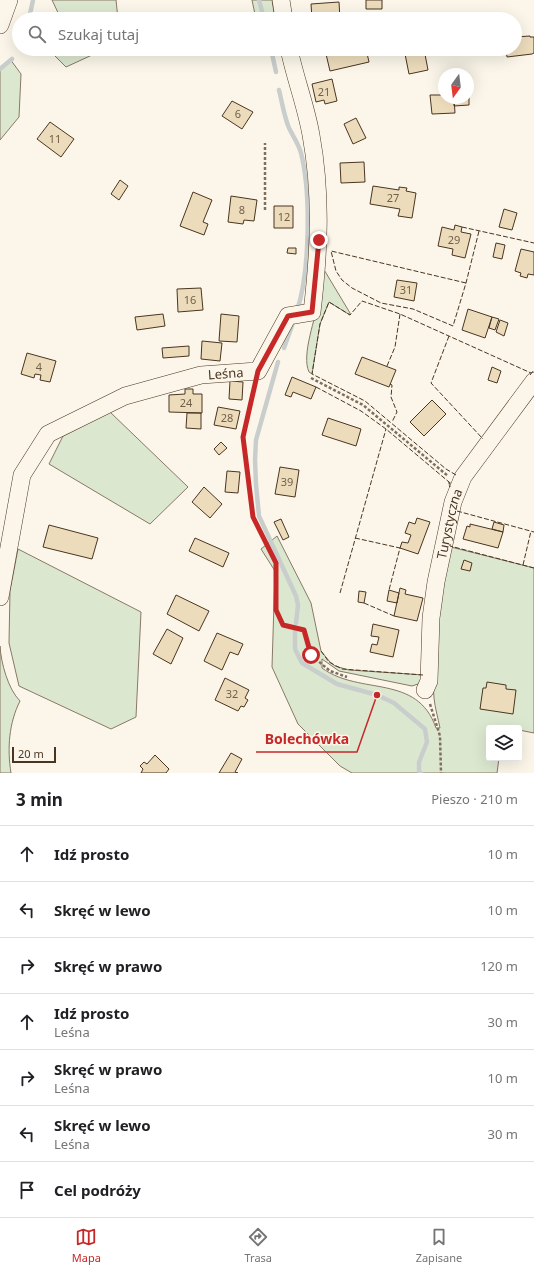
<!DOCTYPE html>
<html lang="pl">
<meta charset="utf-8">
<style>
:root{--surface:#fff;--page:#f6f6f6;--text:#202124;--muted:#757577;--line:#e0e0e0;--accent:#c62828}
body{margin:0;font-family:"Noto Sans",sans-serif;background:var(--page);color:var(--text)}
.controls{position:absolute;right:12px;bottom:12px;display:grid;overflow:hidden;border-radius:4px;box-shadow:0 4px 16px #0002}
.controls button{width:36px;height:36px;display:grid;place-items:center;padding:0;border:0;border-bottom:1px solid var(--line);background:var(--surface);color:var(--text);font:20px sans-serif}
.compass{position:absolute;left:438px;top:68px;width:36px;height:36px;border-radius:50%;background:var(--surface);box-shadow:0 4px 16px #0002;rotate:194deg}
.scale{position:absolute;left:12px;bottom:10px;width:44px;box-sizing:border-box;padding-left:4px;border:2px solid #4a3520;border-top:0;font-size:11px;line-height:14px;white-space:nowrap;color:#4a3520;-webkit-text-stroke:3px #fbf6e9;paint-order:stroke}
.stop{position:absolute;width:12px;height:12px;margin:-9px;border:3px solid #c62828;border-radius:50%;background:#fff}
.stop.end{background:#c62828;border-color:#fff;box-shadow:0 1px 4px #0008}
.list{margin:0;padding:0;list-style:none}
h2{display:flex;justify-content:space-between;align-items:center;height:52px;margin:0;padding:0 16px;font-size:17px}
h2 small{font-size:13px;font-weight:400;color:var(--muted)}
.list li{display:grid;grid-template-columns:26px 1fr auto;gap:12px;align-items:center;box-sizing:border-box;height:56px;padding:0 16px;border-top:1px solid var(--line)}
.list b{display:block;font-size:15px;white-space:nowrap}
.list p{margin:0;font-size:13px;white-space:nowrap;color:var(--muted)}
.list em{font-size:13px;font-style:normal;color:var(--muted)}
.icon{flex:none;width:22px;height:22px;fill:none;stroke:currentColor;stroke-width:2;stroke-linecap:round;stroke-linejoin:round}
.map{position:relative;flex:none;width:534px;height:773px;overflow:hidden}
.search{position:absolute;background:var(--surface);box-shadow:0 4px 16px #0002;left:12px;right:12px;top:12px;height:44px;display:flex;align-items:center;gap:10px;box-sizing:border-box;padding:0 14px;border-radius:22px;color:var(--muted);font-size:15px}
.sheet{height:444px;background:var(--surface)}
nav{display:flex;justify-content:space-around;align-items:center;box-sizing:border-box;height:56px;border-top:1px solid var(--line);background:var(--surface);font-size:11px;color:var(--muted)}
nav a{display:grid;justify-items:center;gap:2px}
nav .on{color:var(--accent)}
.map>svg:first-child{display:block}
</style>
<div class="map">
<svg width="534" height="773" viewBox="0 0 534 773">
<rect width="100%" height="100%" fill="#fbf6e9"/>
<!-- green -->
<path fill="#dce7d0" stroke="#887966" d="M52,0H116L118,19H61Z
M252,0H272L275,19H256Z
M56,49H105L66,67L55,56Z
M10,59L21,74L19,117L0,140V71Z
M323,268L350,313V315L329,302L320,324L312,374L309,372C301,355 316,317 319,299C321,288 322,278 323,268Z
M110,412L188,487L150,524L49,464L63,436Z
M449,482L455,486C434,544 428,614 426,675L424,682L412,686L339,671L322,659V668C360,696 417,673 436,728H440C438,718 435,708 434,698C430,646 438,596 447,546L534,568V733L519,730V728L503,726L502,728H489V758H499L497,773H352L340,766L298,724L272,667L275,571L261,549L277,536L311,603L321,651L330,662L335,666L349,670L424,675L431,578L450,491Z
M18,549L141,612L136,717L111,729L19,686L9,643L10,591Z
M0,646C1,663 8,689 20,701C9,723 7,748 11,773H0Z"/>
<g fill="none" stroke-linecap="round" stroke-linejoin="round">
<!-- stream -->
<path stroke="#c9cecd" stroke-width="4.5" d="M259,0L264,19
M29,19L33,0
M271,49L276,72
M0,69L12,59
M279,90C282,102 284,116 289,128C293,136 299,145 301,153C311,193 310,271 297,311
M284,348L293,323
M278,362L256,440L255,460L256,485L259,516L296,596L298,605L296,623
M295,631V649L302,663L337,684L377,695L394,703L425,729L427,742L419,762V771L421,773"/>
</g>
<!-- building -->
<path fill="#ecdcbc" stroke="#4a3520" d="M366,0H382V9H366Z
M339,2L340,19H312L311,4Z
M530,36V37H534V53L532,54L507,57L506,49H515V37Z
M348,49H366L369,62L330,71L326,54Z
M404,49H424L428,70L409,74Z
M332,79L337,101L325,104L324,100L316,102L312,84Z
M469,94V105L454,106V98H468Z
M430,95H444V98H454L455,113L432,114Z
M232,101L253,112L242,129L222,116Z
M356,118L366,138L353,144L344,124Z
M50,122L74,139L61,157L37,139Z
M364,162L365,182L341,183L340,163Z
M120,180L128,186L119,200L111,194Z
M373,186L399,190V187L407,188L406,191L416,193L412,218L398,216L400,209L370,204Z
M193,192L212,200L203,222L208,224L204,235L180,226Z
M231,196L257,200L254,221L244,220L243,224L228,222Z
M274,206H293V228H274Z
M504,209L517,213L512,230L499,227Z
M455,225L462,227L461,232L471,234L465,258L452,255L453,249L438,246L442,227L454,230Z
M496,243L505,245L502,259L493,257Z
M288,248H296V254L287,253Z
M521,249L534,252V275L528,274L527,278L520,276L521,273L515,271Z
M397,280L417,283L414,301L394,297Z
M201,288L203,310L178,312L177,289Z
M468,309L492,317L485,338L462,330Z
M163,314L165,326L137,330L135,317Z
M221,314L239,316L237,342L219,341Z
M492,317L499,319L495,330L489,328Z
M500,320L508,323L504,336L496,332Z
M202,341L222,343L220,361L201,359Z
M189,346V356L163,358L162,348Z
M27,353L56,361L50,382L40,380L41,375L35,374L34,378L21,374Z
M362,357L396,370L389,387L355,374Z
M492,367L501,371L497,383L488,380Z
M292,377L316,387L311,399L293,392L291,397L285,395Z
M230,381L243,382L242,400L229,399Z
M185,389H193V394H202V413L169,412V395L185,394Z
M432,400L446,414L424,436L410,422Z
M218,407L240,411L236,429L214,425Z
M187,413H201V429L186,428Z
M328,418L361,429L356,446L322,435Z
M221,442L227,448L219,455L214,449Z
M280,467L299,470L295,497L275,494Z
M227,471L240,472L238,493L225,492Z
M204,487L222,504L210,518L192,502Z
M417,518L430,522L418,554L400,548L402,542L408,543L411,535L405,533L409,522L415,524Z
M281,519L289,537L283,540L274,522Z
M494,522L504,525L503,532L492,529Z
M470,524L503,532L498,548L463,539L467,526L470,527Z
M49,525L98,538L92,559L43,547Z
M195,538L229,553L223,567L189,551Z
M464,560L472,563L470,571L461,569Z
M400,588L406,590L405,594L423,598L417,621L394,616Z
M389,590L399,593L397,603L387,601Z
M359,591L366,592L364,603L358,602Z
M176,595L209,611L199,631L167,614Z
M373,624L399,630L393,657L370,652L372,644L377,645L379,637L371,636Z
M167,629L183,638L171,664L153,654Z
M217,633L243,644L238,655L230,652L222,670L204,661Z
M225,678L249,690L245,698L248,700L244,707L241,706L238,711L215,700Z
M487,682L506,685V689L516,690L513,714L480,709L483,688H486Z
M231,753L242,759L235,772L238,773H219Z
M155,755L169,769L166,773H141L143,769L140,766L144,762L147,764Z"/>
<g fill="none" stroke-linecap="round" stroke-linejoin="round">
<!-- minor casing -->
<g stroke="#4a3520" stroke-width="18">
<g id="minor">
<path d="M281,0L284,19"/>
<path d="M0,25L9,0"/>
<path id="s1" d="M0,597L22,475L48,434L125,396L201,375L258,371L288,316L312,312C319,253 322,195 311,135C306,106 295,78 289,49"/>
<path id="s2" d="M425,690L429,681L431,618L436,582L453,502L463,477L534,381"/>
</g>
</g>
<!-- path -->
<path stroke="#7f6f5c" stroke-width="2.5" stroke-dasharray="3 2" stroke-linecap="butt" d="M265,210V143
M311,378L363,405L448,476
M254,387L243,437L253,517L276,563V610L283,625L304,630L311,655L330,671L347,677
M430,704L440,736L441,773"/>
<!-- minor -->
<use href="#minor" stroke="#fbf6e9" stroke-width="17"/>
<!-- fence -->
<path stroke="#4a3520" stroke-width="1" stroke-dasharray="5 2" stroke-linecap="butt" d="M462,227L534,243
M466,283L331,251L336,271L342,280L352,288L381,303L413,309L453,326L466,283L479,231
M449,336L431,383L483,439
M387,366L395,347L400,314
M530,375L534,370
M390,384L392,385L391,397L397,412L392,422
M316,387L361,411L386,429L449,482L450,487
M456,475L446,469L365,401L312,374L320,324L329,302L350,315L362,301L400,314L531,373
M457,511L534,532
M355,538L400,548L389,590
M450,544V546L534,568
M523,565L531,531
M340,593L386,429
M364,603L394,616
M321,651L329,662L342,669L423,675"/>
</g>
<g fill="none" stroke-linecap="round" stroke-linejoin="round">
<!-- route -->
<path stroke="#c62828" stroke-width="5" d="M311,655L304,630L283,625L276,610V563L253,517L243,437L258,371L288,316L312,312L319,240"/>
</g>
<g text-anchor="middle" stroke-width="3" stroke-linejoin="round" paint-order="stroke">
<!-- number labels -->
<g font-size="11" fill="#725f47">
<text x="324" y="96">21</text>
<text x="238" y="118">6</text>
<text x="55" y="143">11</text>
<text x="393" y="202">27</text>
<text x="242" y="214">8</text>
<text x="284" y="221">12</text>
<text x="454" y="244">29</text>
<text x="406" y="294">31</text>
<text x="190" y="304">16</text>
<text x="39" y="371">4</text>
<text x="186" y="407">24</text>
<text x="227" y="422">28</text>
<text x="287" y="486">39</text>
<text x="232" y="698">32</text>
</g>
<!-- street labels -->
<g font-size="13" fill="#4a3520" stroke="#fbf6e9">
<text dy="5" stroke="none"><textPath href="#s1" startOffset="362">Leśna</textPath></text>
<text dy="5" stroke="none"><textPath href="#s2" startOffset="169">Turystyczna</textPath></text>
</g>
</g>
<!-- callouts -->
<path fill="none" stroke="#c62828" stroke-width="1.5" d="M377 695L357 752H256"/>
<circle fill="#c62828" stroke="#fbf6e9" stroke-width="1.5" cx="377" cy="695" r="4"/>
<g font-size="14" text-anchor="middle" font-weight="bold" fill="#c62828" stroke="#fbf6e9" stroke-width="3" stroke-linejoin="round" paint-order="stroke">
<text x="307" y="744">Bolechówka</text>
</g>
</svg>
<div class="controls">
<button><svg class="icon" aria-label="layers" viewBox="0 0 24 24"><path d="M12 4l9 5-9 5-9-5zM3 14l9 5 9-5"/></svg></button>
</div>
<svg class="compass" viewBox="-18 -18 36 36"><path d="M0-13l5 13h-10z" fill="#e53935"/><path d="M0 13l5-13h-10z" fill="#757577"/></svg>
<div class="scale">20 m</div>
<div class="stop" style="left:311px;top:655px"></div>
<div class="stop end" style="left:319px;top:240px"></div>
<div class="search"><svg class="icon" aria-label="search" viewBox="0 0 24 24"><circle cx="10" cy="10" r="6"/><path d="M15 15l6 6"/></svg>Szukaj tutaj</div>
</div>
<section class="sheet">
<h2>3 min<small>Pieszo · 210 m</small></h2>
<ul class="list">
<li><svg class="icon" aria-label="ahead" viewBox="0 0 24 24"><path d="M12 20V5M6 11l6-6 6 6"/></svg><div><b>Idź prosto</b></div><em>10 m</em></li>
<li><svg class="icon" aria-label="left" viewBox="0 0 24 24"><path d="M17 20v-9H6M10 6l-5 5 5 5"/></svg><div><b>Skręć w lewo</b></div><em>10 m</em></li>
<li><svg class="icon" aria-label="right" viewBox="0 0 24 24"><path d="M7 20v-9h11M14 6l5 5-5 5"/></svg><div><b>Skręć w prawo</b></div><em>120 m</em></li>
<li><svg class="icon" aria-label="ahead" viewBox="0 0 24 24"><path d="M12 20V5M6 11l6-6 6 6"/></svg><div><b>Idź prosto</b><p>Leśna</p></div><em>30 m</em></li>
<li><svg class="icon" aria-label="right" viewBox="0 0 24 24"><path d="M7 20v-9h11M14 6l5 5-5 5"/></svg><div><b>Skręć w prawo</b><p>Leśna</p></div><em>10 m</em></li>
<li><svg class="icon" aria-label="left" viewBox="0 0 24 24"><path d="M17 20v-9H6M10 6l-5 5 5 5"/></svg><div><b>Skręć w lewo</b><p>Leśna</p></div><em>30 m</em></li>
<li><svg class="icon" aria-label="arrive" viewBox="0 0 24 24"><path d="M6 21V4h12l-3 4 3 4H6"/></svg><div><b>Cel podróży</b></div></li>
</ul>
</section>
<nav>
<a class="on"><svg class="icon" aria-label="map" viewBox="0 0 24 24"><path d="M3 6l6-2 6 2 6-2v14l-6 2-6-2-6 2zM9 4v14M15 6v14"/></svg>Mapa</a>
<a><svg class="icon" aria-label="directions" viewBox="0 0 24 24"><path d="M12 3l9 9-9 9-9-9zM9 14v-3h6M13 9l2 2-2 2"/></svg>Trasa</a>
<a><svg class="icon" aria-label="saved" viewBox="0 0 24 24"><path d="M7 4h10v16l-5-4-5 4z"/></svg>Zapisane</a>
</nav>
